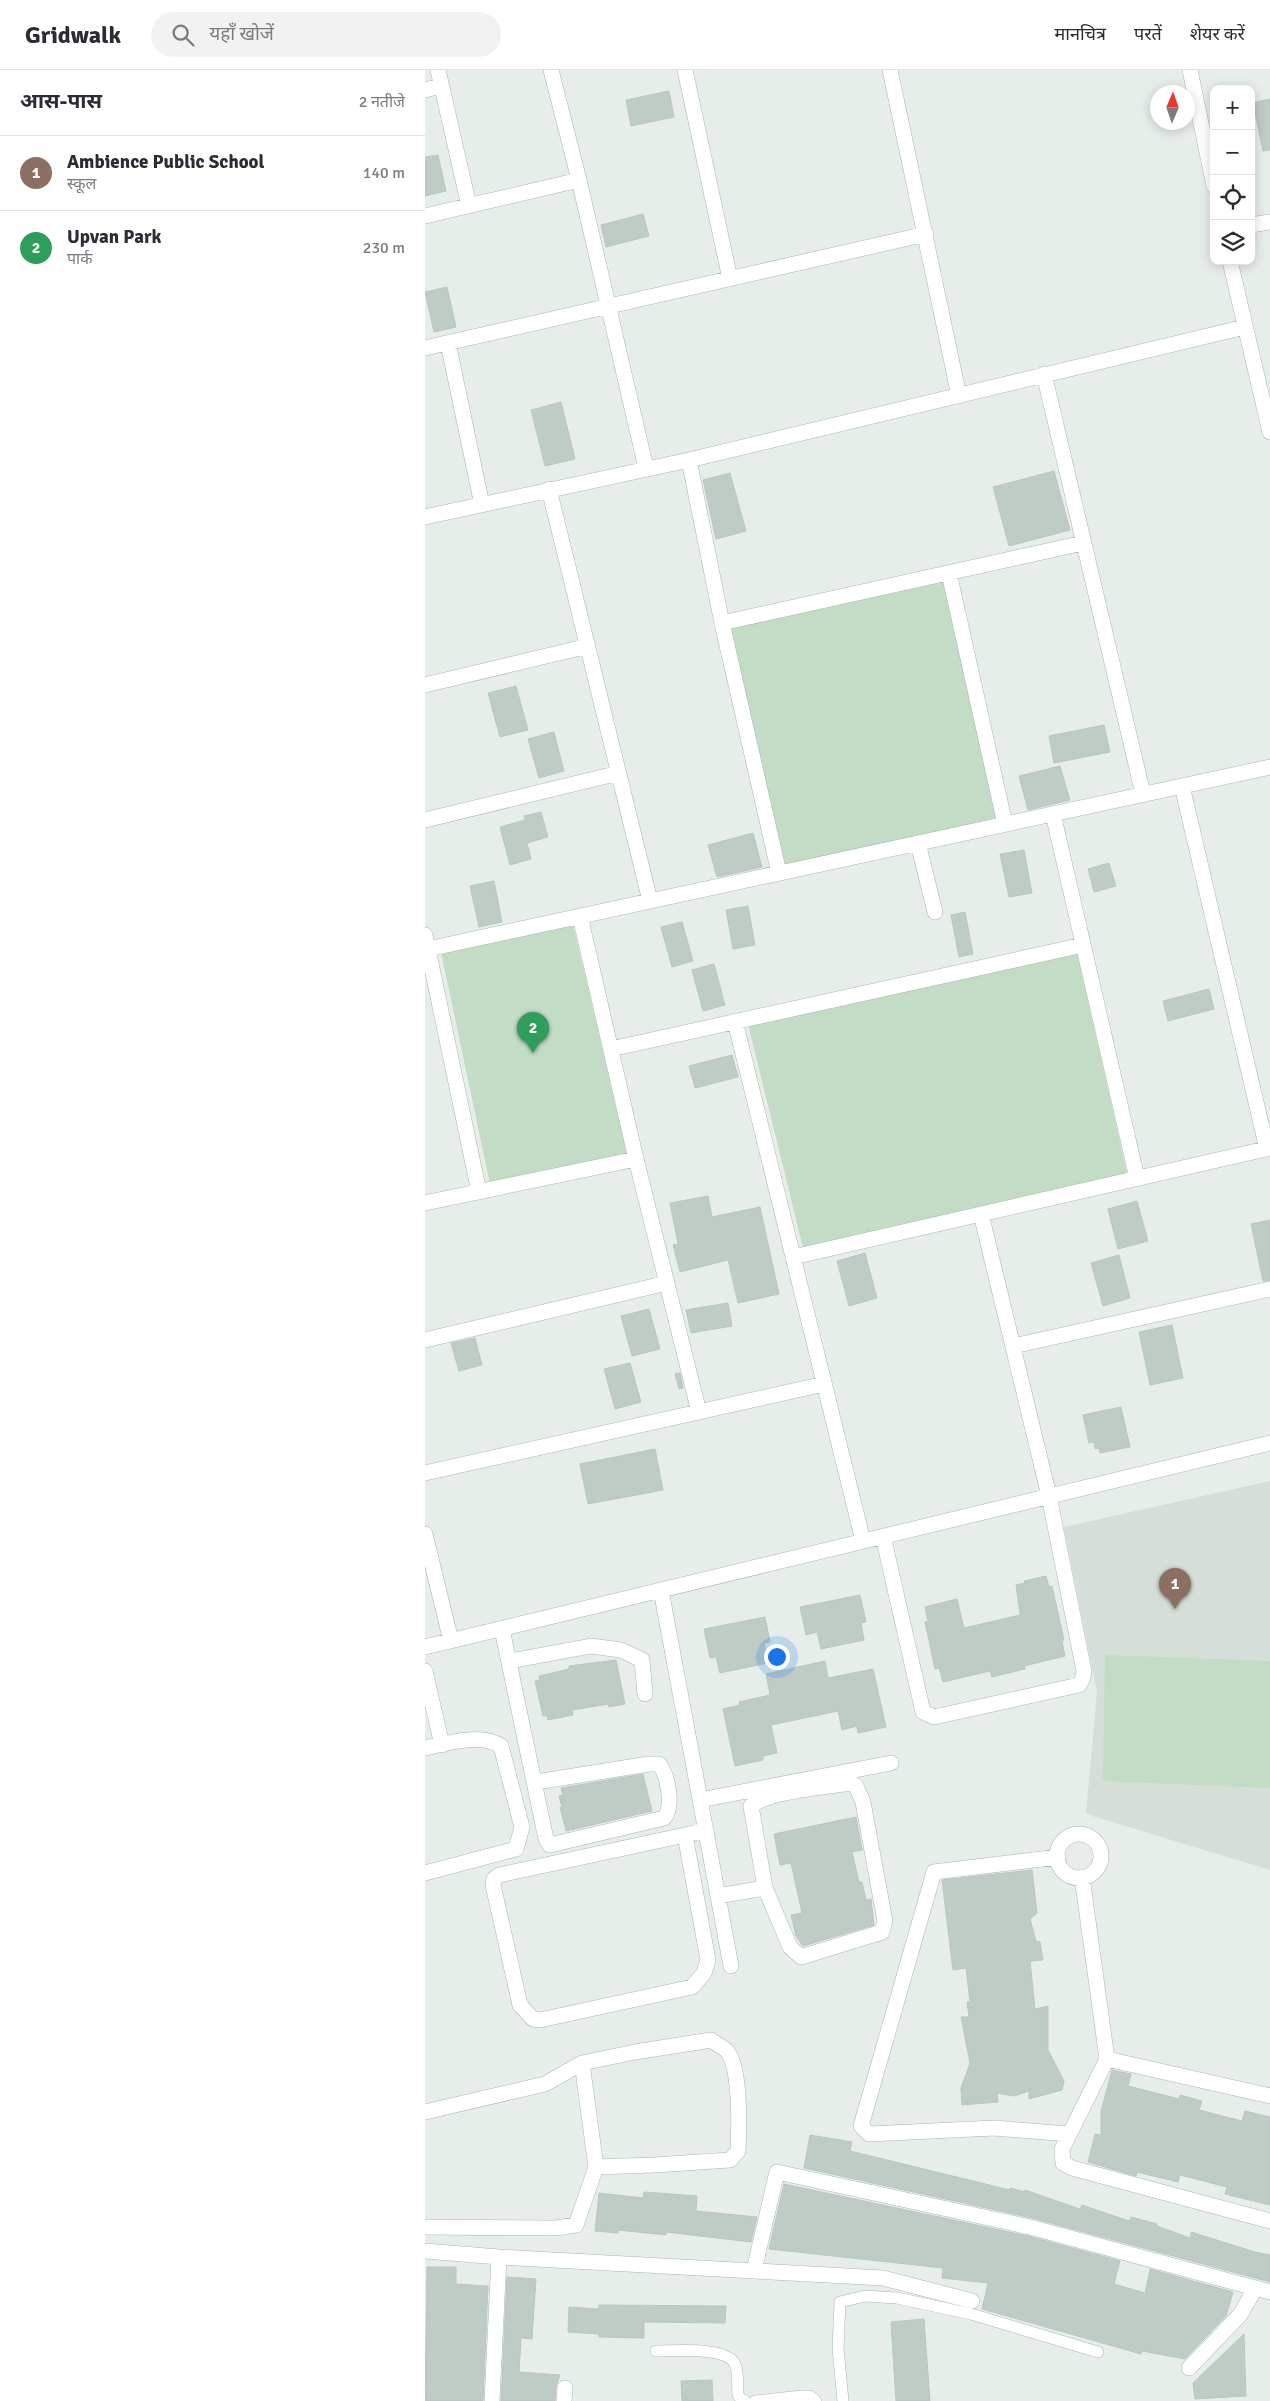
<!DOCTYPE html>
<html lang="hi">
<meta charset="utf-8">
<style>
:root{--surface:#fff;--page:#f2f2f3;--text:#2b2b33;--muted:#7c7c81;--line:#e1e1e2;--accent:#7c3aed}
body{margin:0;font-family:Signika,"Noto Sans Devanagari",sans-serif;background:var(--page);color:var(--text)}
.controls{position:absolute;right:15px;top:15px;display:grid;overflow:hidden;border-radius:10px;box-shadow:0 2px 12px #0003}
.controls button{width:45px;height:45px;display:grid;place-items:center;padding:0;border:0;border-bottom:1px solid var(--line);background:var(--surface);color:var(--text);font:25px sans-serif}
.compass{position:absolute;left:725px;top:15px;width:45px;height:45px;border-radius:50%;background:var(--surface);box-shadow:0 2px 12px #0003;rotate:2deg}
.you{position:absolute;left:351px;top:1586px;width:18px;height:18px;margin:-12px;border:4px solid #fff;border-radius:50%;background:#1a73e8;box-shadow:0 0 0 8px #1a73e833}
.badge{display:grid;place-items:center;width:32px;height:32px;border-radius:50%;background:var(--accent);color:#fff;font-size:16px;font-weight:700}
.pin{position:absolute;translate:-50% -41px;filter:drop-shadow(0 1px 2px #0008)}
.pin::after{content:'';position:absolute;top:26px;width:18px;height:15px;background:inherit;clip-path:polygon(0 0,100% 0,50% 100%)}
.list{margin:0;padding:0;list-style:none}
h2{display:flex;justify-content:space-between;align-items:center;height:65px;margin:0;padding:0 20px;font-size:21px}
h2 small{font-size:16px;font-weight:400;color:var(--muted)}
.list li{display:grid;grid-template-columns:32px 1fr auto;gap:15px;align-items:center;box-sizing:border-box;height:75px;padding:0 20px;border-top:1px solid var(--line)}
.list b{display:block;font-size:19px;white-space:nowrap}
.list p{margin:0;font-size:16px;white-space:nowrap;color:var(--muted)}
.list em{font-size:16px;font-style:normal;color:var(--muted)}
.icon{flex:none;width:28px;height:28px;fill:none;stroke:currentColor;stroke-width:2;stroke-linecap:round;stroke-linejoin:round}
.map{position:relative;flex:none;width:845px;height:2331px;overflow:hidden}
header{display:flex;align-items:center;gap:30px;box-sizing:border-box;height:70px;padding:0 25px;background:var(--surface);border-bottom:1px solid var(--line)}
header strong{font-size:24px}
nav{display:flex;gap:28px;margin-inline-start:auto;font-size:18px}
.search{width:350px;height:45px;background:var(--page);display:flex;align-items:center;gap:12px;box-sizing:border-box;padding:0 18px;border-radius:28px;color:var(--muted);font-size:19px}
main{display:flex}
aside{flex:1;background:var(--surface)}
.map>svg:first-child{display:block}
</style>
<header>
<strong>Gridwalk</strong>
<div class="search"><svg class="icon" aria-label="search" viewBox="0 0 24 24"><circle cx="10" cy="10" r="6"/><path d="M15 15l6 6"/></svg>यहाँ खोजें</div>
<nav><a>मानचित्र</a><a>परतें</a><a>शेयर करें</a></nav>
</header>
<main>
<aside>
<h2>आस-पास<small>2 नतीजे</small></h2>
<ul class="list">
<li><span class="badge" style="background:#8d6e63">1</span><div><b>Ambience Public School</b><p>स्कूल</p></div><em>140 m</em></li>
<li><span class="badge" style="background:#2e9e5b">2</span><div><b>Upvan Park</b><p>पार्क</p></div><em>230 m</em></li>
</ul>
</aside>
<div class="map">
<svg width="845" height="2331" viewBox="0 0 845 2331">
<rect width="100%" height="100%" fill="#e7eeea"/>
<!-- built -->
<path fill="#d5ded8" d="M845,1411V1800L661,1744L672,1622L639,1457Z"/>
<!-- green -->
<path fill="#c2dcc6" d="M519,512L573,749L359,795L305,558Z
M148,854L202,1084L65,1114L16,882Z
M652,883L702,1103L378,1178L323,954Z
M680,1585L845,1591V1718L678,1711Z"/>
<!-- building -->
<path fill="#bfcbc5" stroke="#b9c7c0" d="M244,21L249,47L206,56L201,30Z
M845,29V80L838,81L828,33Z
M13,85L21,121L0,126V87Z
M218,144L224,166L181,177L176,155Z
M22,217L31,257L9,262L0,222Z
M136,332L150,389L120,396L106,340Z
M629,401L645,460L584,476L568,417Z
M305,403L321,461L291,469L278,410Z
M91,616L103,660L75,667L63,623Z
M679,655L685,682L629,693L624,666Z
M129,662L139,701L114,708L103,669Z
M635,696L645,730L603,740L594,706Z
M116,742L123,767L102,773L106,789L85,795L75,757L100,750L99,746Z
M328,763L337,797L292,807L283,775Z
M599,780L607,823L584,827L575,784Z
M684,793L691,816L669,822L663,799Z
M69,811L77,852L54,857L45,816Z
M323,836L330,875L308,879L301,840Z
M540,842L548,884L534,887L526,845Z
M257,852L268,891L247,897L236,857Z
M289,894L300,935L278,941L267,900Z
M784,919L789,939L743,951L738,931Z
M307,985L313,1007L270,1018L264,996Z
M283,1126L287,1147L335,1137L354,1224L313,1233L303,1190L255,1202L248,1175L253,1174L245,1133Z
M712,1131L723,1171L693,1179L683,1139Z
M845,1150V1210L838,1211L826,1154Z
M440,1183L452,1228L424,1236L412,1191Z
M694,1185L705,1228L678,1236L666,1193Z
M303,1233L307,1256L266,1263L261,1240Z
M224,1239L235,1279L207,1286L196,1246Z
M747,1255L758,1308L725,1315L714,1262Z
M50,1268L57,1295L34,1301L26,1273Z
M205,1293L216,1332L190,1339L179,1299Z
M255,1303L258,1318L254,1319L250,1304Z
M696,1337L705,1377L675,1383L674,1378L670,1379L669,1372L664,1373L658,1345Z
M230,1379L238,1420L163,1434L155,1394Z
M621,1506L624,1517L627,1516L639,1570L637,1571L640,1586L599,1596L600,1599L567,1607L565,1601L518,1612L514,1598L510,1599L500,1552L503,1551L500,1537L532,1529L539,1558L595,1545L591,1515L600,1513L599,1511Z
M435,1525L441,1552L436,1553L439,1570L396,1579L392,1562L381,1565L375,1537Z
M340,1547L345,1572L339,1573L343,1593L295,1603L291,1587L285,1588L279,1559Z
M191,1590L200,1634L184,1637L183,1634L147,1640L148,1645L123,1650L122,1646H118L110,1611L115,1610L114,1606L144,1599V1596Z
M400,1591L403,1608L448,1599L461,1657L433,1663L432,1656L417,1660L413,1641L346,1655L352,1683L338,1686V1690L310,1696L298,1639L315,1635L314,1632L345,1625L341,1604Z
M218,1704L227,1741L141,1761L135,1737H137L134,1726L138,1725L136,1718Z
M431,1747L437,1780L427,1782L434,1812H437L441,1830L446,1829L449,1855L378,1876L371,1866L366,1845L377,1843L366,1793L355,1795L349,1764Z
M607,1800L612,1843L605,1849L611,1871L615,1872L618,1890L605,1891L610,1939L623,1936V1980L639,2011L637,2020L604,2029V2021L589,2026L572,2023L573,2032L537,2035L536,2018L545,1993L536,1947H544L542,1932L545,1931L541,1898L528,1900L517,1810Z
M687,2000L706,2004L703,2016L754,2029L755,2025L777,2031L774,2040L817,2051L820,2041L845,2047V2135L800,2124L802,2117L755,2105L753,2112L712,2102L711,2106L663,2092L670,2064L676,2065V2041Z
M385,2065L427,2072L425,2081L585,2120V2118L600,2122V2120L655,2139L657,2135L704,2151L706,2147L732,2154V2156L765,2168L766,2162L830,2182L845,2185V2212L607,2148L379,2098Z
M359,2114L603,2166L695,2191L689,2214L720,2223L725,2199L808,2222L801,2246L760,2289L717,2281L716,2284L557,2239L563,2213L517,2208L518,2198L344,2179Z
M219,2122L272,2126L271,2141L332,2147L326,2172L241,2162V2165L193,2160V2163L170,2161L174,2123L218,2128Z
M2,2197H31V2214L63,2216L58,2331H0Z
M82,2207L111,2209L107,2269L96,2268L94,2302L135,2305L131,2317L130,2331H76Z
M174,2235L301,2236L300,2253L219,2252V2268L174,2267V2264L143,2262L144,2237L174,2239Z
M499,2249L505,2331H471L466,2252Z
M819,2264L821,2326L770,2329L768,2313Z
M287,2310L288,2331H257L256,2311Z"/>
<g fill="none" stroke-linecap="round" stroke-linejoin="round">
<!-- lane casing -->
<g stroke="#aab6b0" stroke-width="12">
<path id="lane" d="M231,2281C248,2281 301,2276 310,2294C314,2301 312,2316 313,2325L316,2329L320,2331
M330,2331L377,2326H385L391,2331
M418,2331L413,2278L415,2232L440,2226L472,2228L546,2244L673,2282"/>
</g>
<!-- street casing -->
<g stroke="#aab6b0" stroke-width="16">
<path id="street" d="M13,0L44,136
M126,0L154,110L221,398
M260,0L305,209
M465,0L534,326
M765,0L789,116
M0,20L16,16
M0,146L154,110
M826,155L845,152
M805,191L845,362
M23,273L57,435
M0,278L501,164
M619,304L718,724
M264,390L297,553L354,803
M124,419L225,831
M0,447L264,390L820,257
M524,503L580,754
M297,553L658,473
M0,615L163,576
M757,716L842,1079
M628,744L712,1108
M0,750L194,703
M493,773L510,842
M155,846L211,1089L274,1342
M0,865L54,1122
M3,879L845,697
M310,951L438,1471
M186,979L658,875
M0,1133L211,1089
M368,1187L845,1078
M0,1270L242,1213
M588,1276L845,1219
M0,1403L399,1314
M0,1464L26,1571
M458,1466L498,1642L509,1647L654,1615L658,1608L659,1601L624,1426L556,1144
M236,1520L306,1896
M77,1559L121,1769L125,1775L239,1748C249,1737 243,1705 234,1694H224L111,1712
M0,1577L845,1373
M85,1591L166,1576L196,1580L217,1590L220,1624
M0,1601L17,1675
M0,1678C22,1673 56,1663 76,1676L97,1757L91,1779L0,1803
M275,1730L466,1693
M632 1786a22 22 0 1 1 44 0a22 22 0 1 1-44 0Z
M260,1765L283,1890L279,1903L267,1917L115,1950L108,1949L95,1935L68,1815L69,1809L74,1805L260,1765L281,1760
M633,1787L509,1802L436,2056L444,2064L569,2058L644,2064
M657,1807L682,1989L637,2079L638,2093L647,2098L845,2151
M293,1826L340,1818L326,1736C344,1721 401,1717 426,1713L431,1716L438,1732L460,1851L457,1862L376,1887L365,1877L340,1818
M682,1989L845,2026
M157,1993L171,2097
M0,2042L120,2014L157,1993L210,1982L286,1970C291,1974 298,1977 302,1981C316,1998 314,2060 313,2081L305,2090L229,2095L171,2097L151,2155L131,2158L0,2157
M0,2181L74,2187L458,2208L547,2231
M329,2200L352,2102L605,2157L845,2222
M764,2298L815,2245L830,2219
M67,2331L74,2187
M139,2331L140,2318"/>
</g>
<!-- lane -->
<use href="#lane" stroke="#fff" stroke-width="11"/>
<!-- street -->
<use href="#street" stroke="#fff" stroke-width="15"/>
</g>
</svg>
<div class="controls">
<button>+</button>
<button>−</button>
<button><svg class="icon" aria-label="locate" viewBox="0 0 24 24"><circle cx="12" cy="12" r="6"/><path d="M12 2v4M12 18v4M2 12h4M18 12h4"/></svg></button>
<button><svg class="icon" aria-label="layers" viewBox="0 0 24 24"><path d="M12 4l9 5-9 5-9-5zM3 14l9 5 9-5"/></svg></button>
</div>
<svg class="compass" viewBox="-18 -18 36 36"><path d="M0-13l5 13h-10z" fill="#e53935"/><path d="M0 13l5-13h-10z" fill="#7c7c81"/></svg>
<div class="you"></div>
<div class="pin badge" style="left:750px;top:1539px;background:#8d6e63">1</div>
<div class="pin badge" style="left:108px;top:983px;background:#2e9e5b">2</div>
</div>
</main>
